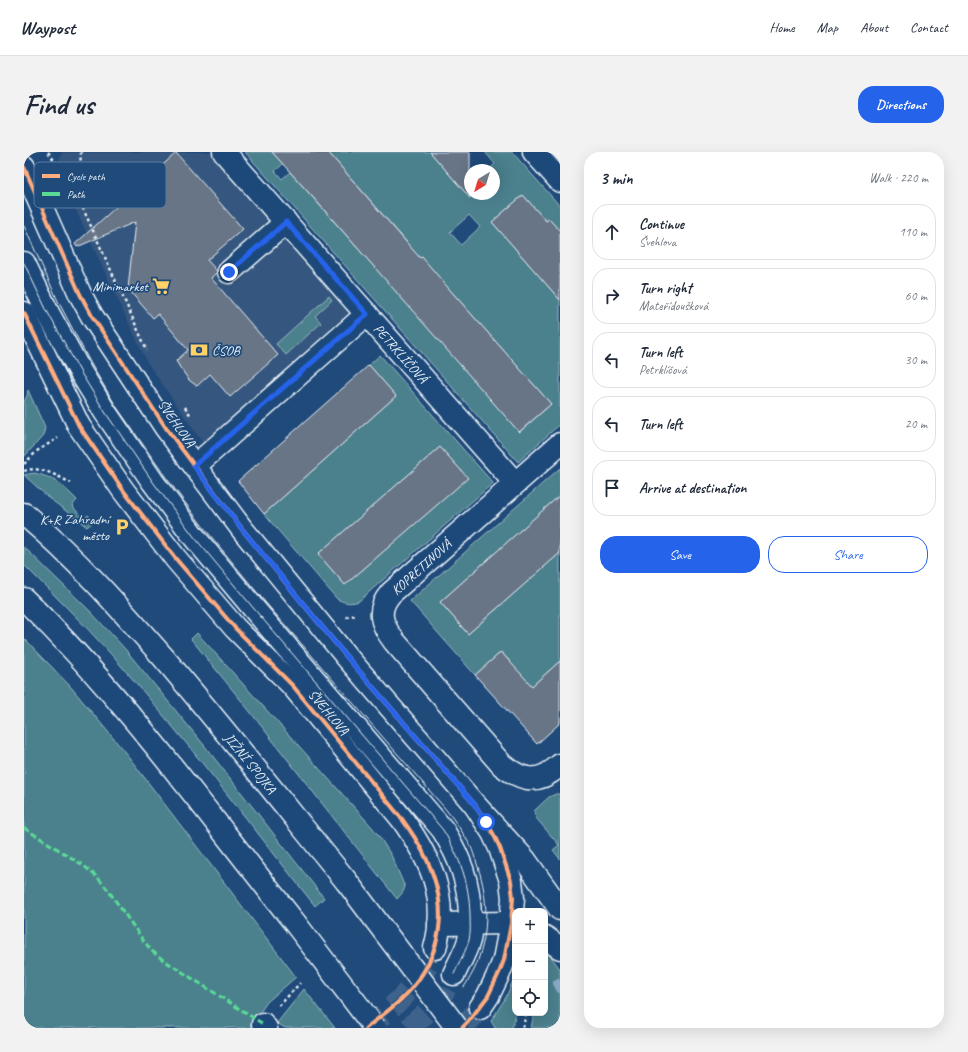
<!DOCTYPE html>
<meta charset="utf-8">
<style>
:root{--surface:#fff;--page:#f2f2f3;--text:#1f2937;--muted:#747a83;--line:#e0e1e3;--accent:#2563eb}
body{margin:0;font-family:Caveat,sans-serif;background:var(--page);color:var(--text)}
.controls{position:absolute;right:12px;bottom:12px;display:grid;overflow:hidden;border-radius:8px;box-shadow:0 4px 16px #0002}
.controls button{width:36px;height:36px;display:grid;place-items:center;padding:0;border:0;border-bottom:1px solid var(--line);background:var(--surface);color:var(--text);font:20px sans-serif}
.compass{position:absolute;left:440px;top:12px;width:36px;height:36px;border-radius:50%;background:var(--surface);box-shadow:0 4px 16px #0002;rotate:218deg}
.stop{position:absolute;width:12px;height:12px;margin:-9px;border:3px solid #2563eb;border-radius:50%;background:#fff}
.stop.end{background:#2563eb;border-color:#fff;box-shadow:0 1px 4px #0008}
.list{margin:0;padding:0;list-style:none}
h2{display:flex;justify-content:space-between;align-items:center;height:52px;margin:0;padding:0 16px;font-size:17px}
h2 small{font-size:13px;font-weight:400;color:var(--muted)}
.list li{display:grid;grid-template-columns:26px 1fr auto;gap:12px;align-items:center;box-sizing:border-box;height:56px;margin:0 8px 8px;padding:0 8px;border:1px solid var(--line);border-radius:16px}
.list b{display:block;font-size:15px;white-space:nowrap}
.list p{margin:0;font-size:13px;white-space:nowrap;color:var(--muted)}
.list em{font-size:13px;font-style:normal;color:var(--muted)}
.actions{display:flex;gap:8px;padding:12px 16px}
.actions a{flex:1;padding:9px 0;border:1px solid var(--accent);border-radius:16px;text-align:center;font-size:14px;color:var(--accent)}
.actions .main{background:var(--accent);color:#fff}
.icon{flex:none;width:22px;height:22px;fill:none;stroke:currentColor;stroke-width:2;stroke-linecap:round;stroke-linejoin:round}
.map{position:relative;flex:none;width:536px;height:876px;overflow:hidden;border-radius:16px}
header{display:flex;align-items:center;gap:24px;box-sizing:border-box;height:56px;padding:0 20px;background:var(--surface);border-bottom:1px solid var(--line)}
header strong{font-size:19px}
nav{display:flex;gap:22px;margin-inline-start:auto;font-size:14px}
.intro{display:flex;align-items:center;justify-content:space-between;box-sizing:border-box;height:96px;padding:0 24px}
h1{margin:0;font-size:28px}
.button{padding:10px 18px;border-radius:16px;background:var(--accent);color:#fff;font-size:14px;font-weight:700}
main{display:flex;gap:24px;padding:0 24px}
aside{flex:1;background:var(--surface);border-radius:16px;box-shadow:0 4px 16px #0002}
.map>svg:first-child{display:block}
</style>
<header>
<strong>Waypost</strong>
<nav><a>Home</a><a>Map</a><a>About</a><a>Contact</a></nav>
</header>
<div class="intro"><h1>Find us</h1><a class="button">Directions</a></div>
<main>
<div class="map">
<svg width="536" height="876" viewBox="0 0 536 876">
<rect width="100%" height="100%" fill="#1f4a7a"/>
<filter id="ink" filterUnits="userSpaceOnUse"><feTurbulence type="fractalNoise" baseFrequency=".025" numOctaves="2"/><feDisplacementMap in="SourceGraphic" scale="8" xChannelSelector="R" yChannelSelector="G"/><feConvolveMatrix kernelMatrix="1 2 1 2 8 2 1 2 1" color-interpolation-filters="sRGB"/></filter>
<g filter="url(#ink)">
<!-- built -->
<path fill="#35577e" d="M38,0H187L329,162L179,291L123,210L32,16Z"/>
<!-- green -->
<path fill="#4c808d" stroke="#9ab8c2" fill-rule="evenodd" d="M221,0H248L259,12L251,19L258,27L266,20L352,117L383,90L304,0H406L440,39L446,42H470V18H464L471,12L461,0H488L536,54V85L528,70L525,67L522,69L499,43L468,70L536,148V272L494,310ZM445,63L456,75L437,93L426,80ZM426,138L527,252L496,280L466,246Z
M305,144L308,148L291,164L297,171L262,203L252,192Z
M356,203L469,331L335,449C326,452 321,451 313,447L240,362L372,244L345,213ZM416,295L443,326L321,433L294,402Z
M4,238L21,276L19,284L0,305V249L3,244Z
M536,316V343L416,450L444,482L536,401V509L499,542L477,518L487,510L477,500L451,523L386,449Z
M10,321C30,325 39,334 53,348L48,354L60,367L64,363L70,369L63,375L25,346L0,323Z
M0,395L66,459L101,497L180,593L300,746L291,754C223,668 157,581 85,500C58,470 29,442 0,413Z
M173,481L348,675L355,684L367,703L381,735L379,740L373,747L220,552L167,487Z
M0,486L46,534L104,604L272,825L243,850L225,876H0Z
M532,642H536V707L529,698L535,693L512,666L510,659L525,645Z
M522,800L528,806L536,817V876H507L510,861H521Z
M491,824V861H492L488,876H471L467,869L482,845Z
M280,837L311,876H261L253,871Z"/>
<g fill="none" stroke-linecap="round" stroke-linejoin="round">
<!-- stream -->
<path stroke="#88aac6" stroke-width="8" d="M533,831L536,837"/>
</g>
<!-- building -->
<path fill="#677587" stroke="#e8f1f8" d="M248,0H304L396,106L398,105L426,138L527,252L495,280L294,51Z
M406,0H446V46L425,22Z
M152,1L219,77L183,108L193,119V120L187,126L254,203L206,245L186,222L173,234L165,228L157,217L152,209L164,198L134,162L129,166L104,137L111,70L53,95L51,92Z
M499,43L522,69L525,67L536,79V148L468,70Z
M345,213L372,244L240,362L214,329Z
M416,295L444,326L321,433L294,402Z
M536,343V401L444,482L416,450Z
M477,500L508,534L536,509V571L513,592L451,523Z"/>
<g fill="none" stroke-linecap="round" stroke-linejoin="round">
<!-- minor-tunnel -->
<path stroke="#3d638d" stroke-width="22" stroke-dasharray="22 11" stroke-linecap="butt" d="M385,876L404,859L419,841L430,822"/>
<!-- major-tunnel -->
<path stroke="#3d638d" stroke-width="22" stroke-dasharray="22 11" stroke-linecap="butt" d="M342,876C365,858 388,840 403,814C406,808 408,802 411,796
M438,876L456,856"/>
<!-- minor casing -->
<g stroke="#e8f1f8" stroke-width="25">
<g id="minor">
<path id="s1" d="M200,0L491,331"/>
<path d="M510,0L536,29"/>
<path d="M0,111L23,159L57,221L81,260L129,330L171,386L231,458L419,678C436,706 445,729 446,763C446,771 447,780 445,788C442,799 435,811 430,822"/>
<path d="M205,120L262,70"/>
<path d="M536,292L367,441C352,458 357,472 370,489L478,613C500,630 515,632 536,613"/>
<path d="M171,314L343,162"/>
<path d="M239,872L242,876"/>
</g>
</g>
<!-- major casing -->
<g stroke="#e8f1f8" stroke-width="25">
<path id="major" d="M0,15L56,142L68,164L142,276L218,377L322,504L451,653L469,681L476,696L487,729L489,746L487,771L480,808L475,821L464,844L456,856
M0,161L55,274L99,338L152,407L211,476L269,534L378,667C407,708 425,746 411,796"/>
</g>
<!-- highway casing -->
<g stroke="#e8f1f8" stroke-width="25">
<g id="highway">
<path id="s2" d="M0,362C51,405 95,455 139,505C202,579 262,655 323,730"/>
<path d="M0,447C101,546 183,661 271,771"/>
<path d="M451,653L501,708L536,757"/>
<path d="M415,772L487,771L491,772"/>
<path d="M521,785L536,796"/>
</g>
</g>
<!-- path -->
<path stroke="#e8f1f8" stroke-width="2.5" stroke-dasharray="3 3" stroke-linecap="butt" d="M24,0L47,30L123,198
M47,30L56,15L57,0
M161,255L167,264
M0,312L13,299L34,286
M0,319C16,313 33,324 47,331
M322,465L332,463
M255,854L276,831
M499,876L502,861"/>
<!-- minor -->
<use href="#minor" stroke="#1f4a7a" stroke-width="22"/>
<!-- major -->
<use href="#major" stroke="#1f4a7a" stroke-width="22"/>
<!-- highway -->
<use href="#highway" stroke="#1f4a7a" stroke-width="22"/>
<!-- tram -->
<path stroke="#e8f1f8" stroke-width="1" d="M0,74L34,149L67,212L92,254L141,324L181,377L241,450L419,654C430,667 439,680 447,695C449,699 450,704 452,709C463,740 466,773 455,805C452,816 446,826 440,835
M0,111L23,159L57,221L81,260L129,330L171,386L231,458L419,678C436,706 445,729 446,763C446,771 447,780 445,788C442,799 435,811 430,822"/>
<!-- highway-bridge casing -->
<g stroke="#e8f1f8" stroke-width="25" stroke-linecap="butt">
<path id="highway-bridge" d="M323,730L433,876
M271,771L351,876"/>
</g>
<!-- highway-bridge -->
<use href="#highway-bridge" stroke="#1f4a7a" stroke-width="22"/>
<!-- quiet -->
<path stroke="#5adb95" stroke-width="3" stroke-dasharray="6 3" stroke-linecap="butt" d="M0,676L59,713L74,726L84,738L119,788L128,799L138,807L239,872"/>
<!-- cycleway casing -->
<g stroke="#1f4a7a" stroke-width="6">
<path id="cycleway" d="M0,15L56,142L68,164L142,276L218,377L322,504L451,653L469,681L476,696L487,729L489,746L487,771L480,808L475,821L464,844L444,870L438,876
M0,161L55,274L99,338L152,407L211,476L269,534L378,667C386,678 393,688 399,700C424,747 422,795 388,836C375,852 358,863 342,876"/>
</g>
<!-- cycleway -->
<use href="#cycleway" stroke="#ffac80" stroke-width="4"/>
</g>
</g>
<g fill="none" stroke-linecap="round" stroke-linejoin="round" filter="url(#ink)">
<!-- route -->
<path stroke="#2563eb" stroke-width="5" d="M205,120L262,70L343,162L170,314L218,377L322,504L451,653L462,670"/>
</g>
<!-- icons -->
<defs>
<g id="supermarket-bare" transform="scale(1.38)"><path d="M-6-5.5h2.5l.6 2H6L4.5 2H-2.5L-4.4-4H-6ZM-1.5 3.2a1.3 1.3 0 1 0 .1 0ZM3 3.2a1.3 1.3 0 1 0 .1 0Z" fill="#ffd166" stroke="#1f4a7a" stroke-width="2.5" paint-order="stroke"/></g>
<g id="bank-bare" transform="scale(1.38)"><path d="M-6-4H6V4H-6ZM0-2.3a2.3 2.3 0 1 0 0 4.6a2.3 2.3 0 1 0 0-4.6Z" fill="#ffd166" stroke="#1f4a7a" stroke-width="2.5" paint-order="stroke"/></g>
<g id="parking-bare" transform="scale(1.38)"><path d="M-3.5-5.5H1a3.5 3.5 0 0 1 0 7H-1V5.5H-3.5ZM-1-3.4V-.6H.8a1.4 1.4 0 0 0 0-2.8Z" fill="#ffd166" stroke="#1f4a7a" stroke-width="2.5" paint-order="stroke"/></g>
</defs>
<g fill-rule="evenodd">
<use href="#supermarket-bare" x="137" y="134"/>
<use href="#bank-bare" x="175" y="198"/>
<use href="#parking-bare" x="98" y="375"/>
</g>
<g text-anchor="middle" stroke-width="3.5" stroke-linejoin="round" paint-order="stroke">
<!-- poi labels -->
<g font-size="14" fill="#e8f1f8" stroke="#1f4a7a" text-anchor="end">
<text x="124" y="139">Minimarket</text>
<text x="188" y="203" text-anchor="start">ČSOB</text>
<text x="85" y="372">K+R Zahradní<tspan x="85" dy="16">město</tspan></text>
</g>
<!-- street labels -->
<g font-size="14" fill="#e8f1f8" stroke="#1f4a7a">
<text dy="5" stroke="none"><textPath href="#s1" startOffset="268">PETRKLÍČOVÁ</textPath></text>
<text transform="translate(153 271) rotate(55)" y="5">ŠVEHLOVA</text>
<text transform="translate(397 415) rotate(-42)" y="5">KOPRETINOVÁ</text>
<text transform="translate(305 560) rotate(50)" y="5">ŠVEHLOVA</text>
<text dy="5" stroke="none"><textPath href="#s2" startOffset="337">JIŽNÍ SPOJKA</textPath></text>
</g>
</g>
<!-- legend -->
<rect x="10" y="10" width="132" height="46" rx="6" fill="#1f4a7a" stroke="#5b7ca0" stroke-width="1"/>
<rect x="18" y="22" width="18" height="4" fill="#ffac80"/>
<rect x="18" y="40" width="18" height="4" fill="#5adb95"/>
<g font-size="11" fill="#e8f1f8">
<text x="43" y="28">Cycle path</text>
<text x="43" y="46">Path</text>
</g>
</svg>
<div class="controls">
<button>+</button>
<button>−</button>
<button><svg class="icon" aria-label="locate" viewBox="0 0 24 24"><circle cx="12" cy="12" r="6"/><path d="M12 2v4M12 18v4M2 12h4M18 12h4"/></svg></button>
</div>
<svg class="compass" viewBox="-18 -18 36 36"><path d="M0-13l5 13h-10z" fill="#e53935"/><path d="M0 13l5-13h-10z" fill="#747a83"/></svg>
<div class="stop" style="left:462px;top:670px"></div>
<div class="stop end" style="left:205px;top:120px"></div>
</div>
<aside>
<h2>3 min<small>Walk · 220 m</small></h2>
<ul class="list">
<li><svg class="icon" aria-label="ahead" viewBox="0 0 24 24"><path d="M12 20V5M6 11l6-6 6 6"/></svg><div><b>Continue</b><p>Švehlova</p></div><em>110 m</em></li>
<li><svg class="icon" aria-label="right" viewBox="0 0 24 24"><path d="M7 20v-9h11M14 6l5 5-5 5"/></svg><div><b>Turn right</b><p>Mateřídoušková</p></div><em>60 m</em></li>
<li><svg class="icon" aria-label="left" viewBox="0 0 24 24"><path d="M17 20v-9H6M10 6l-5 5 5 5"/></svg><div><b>Turn left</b><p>Petrklíčová</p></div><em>30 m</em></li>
<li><svg class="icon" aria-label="left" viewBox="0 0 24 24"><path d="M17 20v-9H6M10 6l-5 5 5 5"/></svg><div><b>Turn left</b></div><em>20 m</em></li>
<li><svg class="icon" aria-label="arrive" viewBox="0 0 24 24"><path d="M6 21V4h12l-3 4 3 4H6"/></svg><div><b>Arrive at destination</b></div></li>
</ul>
<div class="actions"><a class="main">Save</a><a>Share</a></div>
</aside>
</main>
